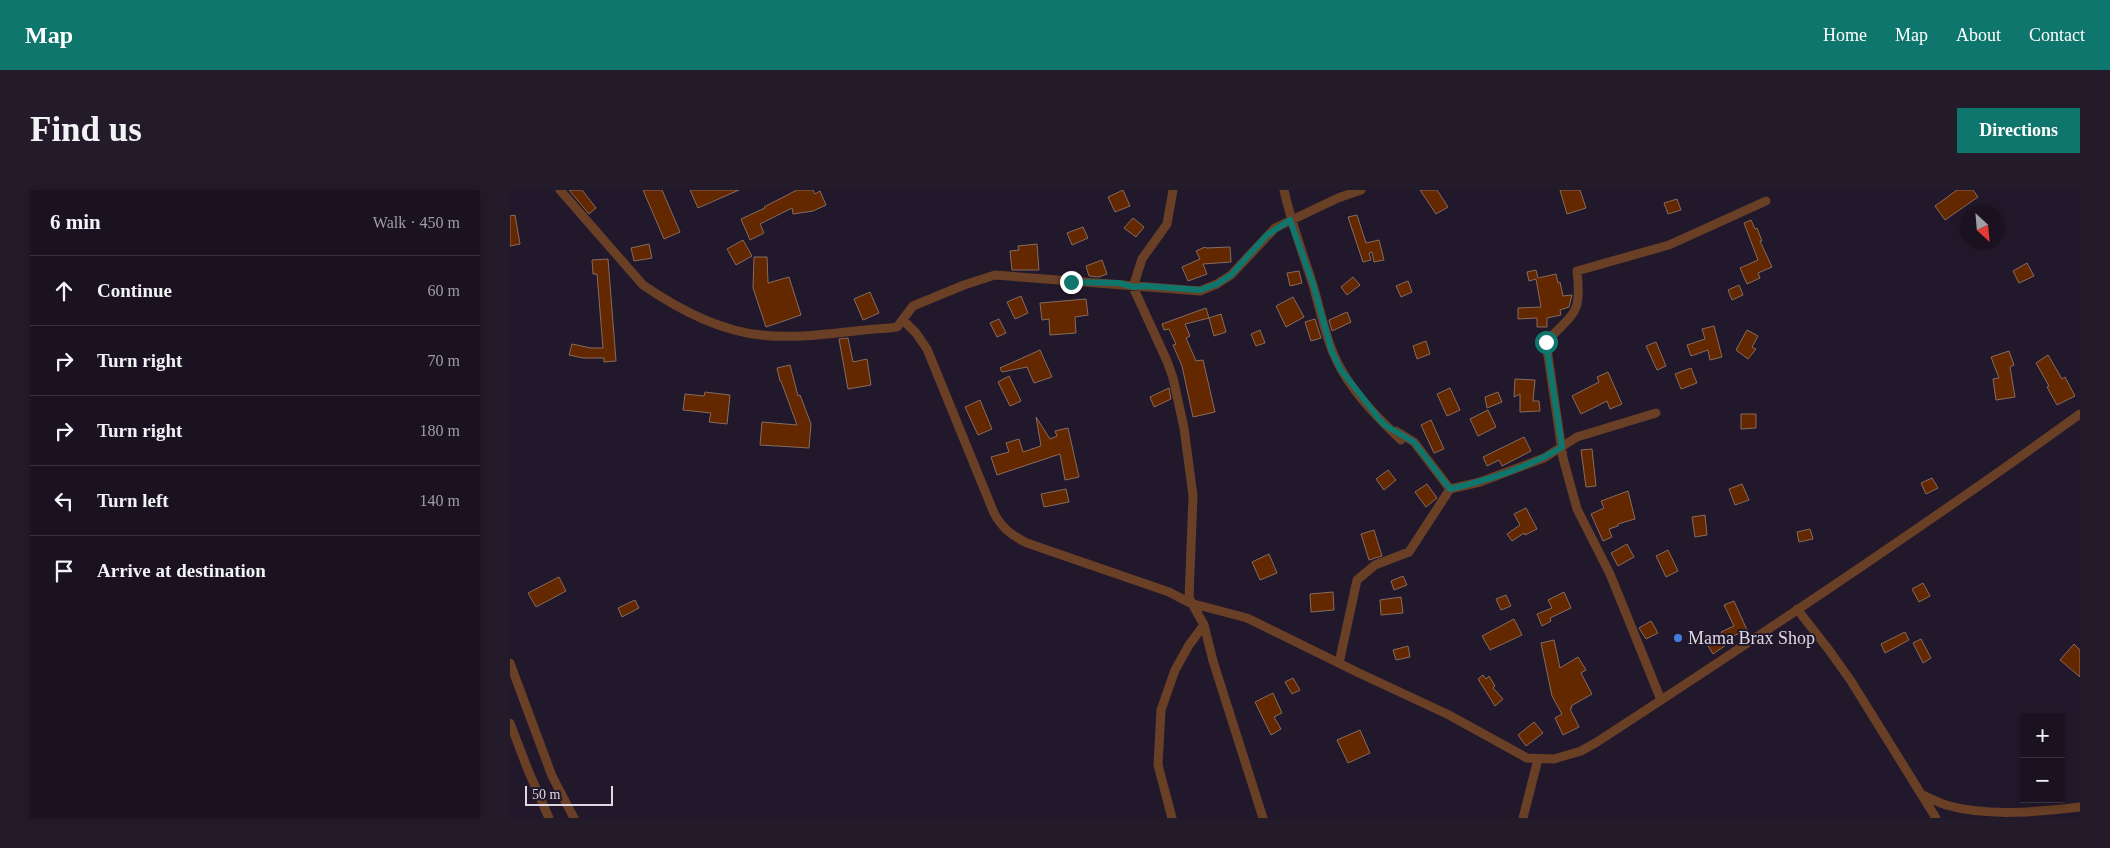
<!DOCTYPE html>
<meta charset="utf-8">
<style>
:root{--surface:#1a1220;--page:#231b29;--text:#f1f3f6;--muted:#9f9ea5;--line:#38323e;--accent:#0f766e}
body{margin:0;font-family:Georgia,serif;background:var(--page);color:var(--text)}
.controls{position:absolute;right:15px;bottom:15px;display:grid;overflow:hidden;border-radius:0px;box-shadow:0 2px 8px #0003}
.controls button{width:45px;height:45px;display:grid;place-items:center;padding:0;border:0;border-bottom:1px solid var(--line);background:var(--surface);color:var(--text);font:25px sans-serif}
.compass{position:absolute;left:1450px;top:15px;width:45px;height:45px;border-radius:50%;background:var(--surface);box-shadow:0 2px 8px #0003;rotate:154deg}
.scale{position:absolute;left:15px;bottom:12px;width:88px;box-sizing:border-box;padding-left:5px;border:2px solid #ded8e5;border-top:0;font-size:14px;line-height:18px;white-space:nowrap;color:#ded8e5;-webkit-text-stroke:4px #22182b;paint-order:stroke}
.stop{position:absolute;width:15px;height:15px;margin:-11px;border:4px solid #0f766e;border-radius:50%;background:#fff}
.stop.end{background:#0f766e;border-color:#fff;box-shadow:0 1px 5px #0008}
.list{margin:0;padding:0;list-style:none}
h2{display:flex;justify-content:space-between;align-items:center;height:65px;margin:0;padding:0 20px;font-size:21px}
h2 small{font-size:16px;font-weight:400;color:var(--muted)}
.list li{display:grid;grid-template-columns:32px 1fr auto;gap:15px;align-items:center;box-sizing:border-box;height:70px;padding:0 20px;border-top:1px solid var(--line)}
.list b{display:block;font-size:19px;white-space:nowrap}
.list em{font-size:16px;font-style:normal;color:var(--muted)}
.icon{flex:none;width:28px;height:28px;fill:none;stroke:currentColor;stroke-width:2;stroke-linecap:round;stroke-linejoin:round}
.map{position:relative;flex:none;width:1570px;height:628px;overflow:hidden;border-radius:0px}
header{display:flex;align-items:center;gap:30px;box-sizing:border-box;height:70px;padding:0 25px;background:var(--accent);color:#fff}
header strong{font-size:24px}
nav{display:flex;gap:28px;margin-inline-start:auto;font-size:18px}
.intro{display:flex;align-items:center;justify-content:space-between;box-sizing:border-box;height:120px;padding:0 30px}
h1{margin:0;font-size:35px}
.button{padding:12px 22px;border-radius:0px;background:var(--accent);color:#fff;font-size:18px;font-weight:700}
main{display:flex;gap:30px;padding:0 30px}
aside{flex:1;background:var(--surface);border-radius:0px;box-shadow:0 2px 8px #0003}
.map>svg:first-child{display:block}
</style>
<header>
<strong>Map</strong>
<nav><a>Home</a><a>Map</a><a>About</a><a>Contact</a></nav>
</header>
<div class="intro"><h1>Find us</h1><a class="button">Directions</a></div>
<main>
<aside>
<h2>6 min<small>Walk · 450 m</small></h2>
<ul class="list">
<li><svg class="icon" aria-label="ahead" viewBox="0 0 24 24"><path d="M12 20V5M6 11l6-6 6 6"/></svg><div><b>Continue</b></div><em>60 m</em></li>
<li><svg class="icon" aria-label="right" viewBox="0 0 24 24"><path d="M7 20v-9h11M14 6l5 5-5 5"/></svg><div><b>Turn right</b></div><em>70 m</em></li>
<li><svg class="icon" aria-label="right" viewBox="0 0 24 24"><path d="M7 20v-9h11M14 6l5 5-5 5"/></svg><div><b>Turn right</b></div><em>180 m</em></li>
<li><svg class="icon" aria-label="left" viewBox="0 0 24 24"><path d="M17 20v-9H6M10 6l-5 5 5 5"/></svg><div><b>Turn left</b></div><em>140 m</em></li>
<li><svg class="icon" aria-label="arrive" viewBox="0 0 24 24"><path d="M6 21V4h12l-3 4 3 4H6"/></svg><div><b>Arrive at destination</b></div></li>
</ul>
</aside>
<div class="map">
<svg width="1570" height="628" viewBox="0 0 1570 628">
<rect width="100%" height="100%" fill="#22182b"/>
<!-- building -->
<path fill="#632800" stroke="#866b5e" d="M59,0H72L86,18L79,24Z
M133,0H152L170,42L154,49Z
M180,0H229L188,18Z
M287,0H303L305,4L310,1L316,15L303,21L283,24L282,18L250,34L254,43L240,50L231,29L255,18L254,17Z
M613,0L620,16L605,22L598,7Z
M910,0H927L938,17L926,24Z
M1050,0H1070L1076,18L1057,24Z
M1447,0H1463L1468,7L1435,30L1425,16Z
M1167,9L1171,20L1158,24L1154,13Z
M5,25L10,54L0,56V26Z
M847,25L856,53L869,50L874,70L864,72L862,62L859,63L861,70L853,72L838,27Z
M623,28L634,37L626,47L614,38Z
M1241,30L1245,39L1247,38L1252,51H1250L1262,77L1248,83L1250,88L1237,94L1230,78L1248,70L1234,33Z
M573,37L578,48L562,55L557,43Z
M233,50L242,66L226,75L217,59Z
M139,54L142,68L124,71L121,58Z
M527,54L529,80H502L500,61L509,60L508,56Z
M695,57L696,58L720,57L721,72L693,74L697,84L678,91L672,77L690,69L686,61Z
M244,67H257L258,93L279,87L291,125L256,137L243,98Z
M98,69L106,171L94,172V168H73L59,165L62,154L81,158H93L87,84H83L82,70Z
M592,70L597,84L589,87L579,86L576,76Z
M1517,73L1524,86L1509,93L1503,81Z
M1026,80L1028,88L1046,84L1048,93L1050,92L1053,106L1062,105L1059,117L1050,120L1051,125L1037,128V137H1027V128L1008,129V118L1031,117L1026,89L1019,91L1017,82Z
M789,81L792,93L780,96L777,83Z
M843,87L850,95L837,105L831,97Z
M898,91L902,102L891,107L886,96Z
M1229,95L1233,105L1222,110L1218,100Z
M360,102L369,123L353,130L344,109Z
M511,106L518,123L505,129L497,112Z
M783,107L794,127L776,137L766,116Z
M576,109L578,125L565,127L566,143L540,145L539,129L532,130L530,113Z
M696,118L699,128L711,124L716,142L704,146L699,128L675,134L680,146L676,148L686,171L693,170L705,222L683,227L672,176L663,155L666,154L659,139L654,140L652,134Z
M837,122L841,132L822,141L819,130Z
M489,129L496,143L487,147L480,133Z
M805,129L811,148L801,151L795,132Z
M1204,136L1212,167L1200,170L1198,160L1181,166L1177,155L1195,149L1192,139Z
M750,140L755,153L746,156L741,144Z
M1237,140L1248,146L1242,157L1246,159L1238,169L1226,160Z
M338,148L343,172L357,169L361,195L338,199L329,149Z
M916,151L920,164L907,169L903,156Z
M1146,152L1156,176L1147,180L1136,156Z
M530,160L542,187L524,193L517,177L492,182L490,178Z
M1499,161L1504,175L1500,177L1505,207L1486,210L1483,189L1489,188L1481,167Z
M1538,165L1552,189L1555,187L1565,206L1547,215L1537,197L1539,196L1526,173Z
M280,175L288,206L290,205L301,234L299,258L250,255L252,232L287,235L271,191H270L267,178Z
M1181,178L1187,193L1171,199L1165,184Z
M1098,182L1112,214L1100,219L1097,211L1071,224L1062,206L1089,192L1087,187Z
M499,186L511,211L500,216L488,192Z
M1005,189L1025,190L1023,211H1029L1030,221L1010,222V204L1004,207Z
M659,198L661,209L644,217L640,207Z
M940,198L950,220L937,226L927,204Z
M195,202L220,205L217,234L199,232L201,223L173,220L175,204L194,206Z
M988,202L992,212L977,218L975,207Z
M470,210L482,239L468,245L455,217Z
M978,220L986,237L968,246L960,229Z
M1231,224H1246V238L1231,239Z
M526,227L540,249L547,246L545,241L558,238L569,287L555,290L550,264L487,285L481,267L499,262L496,253L509,249L513,262L531,256Z
M921,230L934,259L924,263L911,235Z
M1014,247L1021,261L992,276L989,270L977,276L973,267Z
M1082,259L1086,296L1076,297L1071,260Z
M878,280L886,290L874,300L866,289Z
M1422,288L1428,298L1416,304L1411,293Z
M917,294L927,308L916,317L905,302Z
M1232,294L1239,310L1225,315L1219,299Z
M556,299L559,312L534,317L531,304Z
M1118,301L1125,329L1108,334V336L1099,339L1102,347L1093,351L1081,324L1094,318L1091,311Z
M1016,318L1027,339L1015,345L1014,343L1002,351L997,344L1010,335L1004,324Z
M1195,325L1197,345L1185,347L1182,327Z
M1300,339L1303,349L1289,352L1287,342Z
M864,340L872,366L859,370L851,344Z
M1117,354L1124,367L1108,376L1101,363Z
M1158,360L1168,381L1156,387L1146,366Z
M759,364L767,383L750,390L742,372Z
M893,386L897,395L884,400L881,391Z
M49,387L56,401L26,417L18,403Z
M1413,393L1420,406L1409,412L1402,399Z
M823,402L824,420L801,422L800,404Z
M1054,402L1061,418L1040,428L1041,431L1032,436L1027,424L1042,418L1038,410Z
M996,405L1001,416L991,420L986,409Z
M891,407L893,423L871,425L870,410Z
M125,410L129,418L112,427L108,418Z
M1224,411L1237,440L1214,450L1211,442L1224,436L1214,415Z
M1004,429L1012,445L980,460L972,446Z
M1141,431L1148,443L1136,449L1129,438Z
M1395,442L1399,450L1375,463L1371,454Z
M1210,446L1216,455L1203,464L1197,454Z
M1411,449L1421,468L1413,473L1403,453Z
M1044,450L1050,478L1068,467L1076,480L1071,483L1082,504L1061,516L1062,518L1060,519L1069,537L1053,545L1045,528L1052,524L1042,506L1031,453Z
M1564,454L1570,460V487L1550,470Z
M898,456L900,467L886,470L883,460Z
M973,485L976,489L979,486L985,496L983,498L993,509L985,516L968,489Z
M783,488L790,500L782,504L775,492Z
M763,503L772,523L764,527L771,539L761,545L745,512Z
M1024,532L1033,543L1016,556L1008,545Z
M850,540L860,563L838,573L827,550Z"/>
<g fill="none" stroke-linecap="round" stroke-linejoin="round">
<!-- minor -->
<path stroke="#693f25" stroke-width="9" d="M50,0L133,95C168,119 209,141 251,145C294,150 338,140 380,138L387,137L393,130L406,143L417,159L484,323C492,338 501,345 517,353L659,402L680,413L737,428L849,483L939,525L1017,568L1044,569L1071,561L1087,552C1250,446 1412,338 1570,224
M663,0L657,34L632,69L623,97L657,171L663,188L674,238L683,306L679,408L694,435L703,471L753,628
M774,0C781,32 792,61 802,92C811,121 816,153 831,179C846,206 869,229 891,250
M390,133L403,116L454,95L485,85L690,101L707,94L721,85L765,38L828,8L851,0
M886,241L904,252L940,299
M1287,419L1319,460L1341,491L1426,628
M0,473L42,586L64,628
M829,473L847,390L865,375L899,362L940,299L970,292L1034,268L1067,247L1146,223
M1151,510L1100,384L1067,319L1053,268L1036,152C1064,122 1072,125 1067,81L1159,55L1256,11
M0,533L18,580L39,628
M1411,604C1419,608 1427,612 1436,615C1478,627 1527,622 1570,617
M662,628L648,575L651,520L665,480L679,455L694,435
M1013,628L1028,569"/>
</g>
<g fill="none" stroke-linecap="round" stroke-linejoin="round">
<!-- route -->
<path stroke="#0f766e" stroke-width="6" d="M561,92L609,93L624,97L635,96L690,100L707,94L721,85L757,45L780,30L803,94L822,162L831,180L870,230L876,236L904,252L940,299C978,290 1018,278 1052,257L1036,152"/>
</g>
<!-- markers -->
<circle fill="#3f7fe0" stroke="#22182b" stroke-width="2" cx="1168" cy="448" r="5"/>
<g text-anchor="middle" stroke-width="4" stroke-linejoin="round" paint-order="stroke">
<!-- poi labels -->
<g font-size="18" fill="#ded8e5" stroke="#22182b" text-anchor="start">
<text x="1178" y="454">Mama Brax Shop</text>
</g>
</g>
</svg>
<div class="controls">
<button>+</button>
<button>−</button>
</div>
<svg class="compass" viewBox="-18 -18 36 36"><path d="M0-13l5 13h-10z" fill="#e53935"/><path d="M0 13l5-13h-10z" fill="#9f9ea5"/></svg>
<div class="scale">50 m</div>
<div class="stop" style="left:1036px;top:152px"></div>
<div class="stop end" style="left:561px;top:92px"></div>
</div>
</main>
